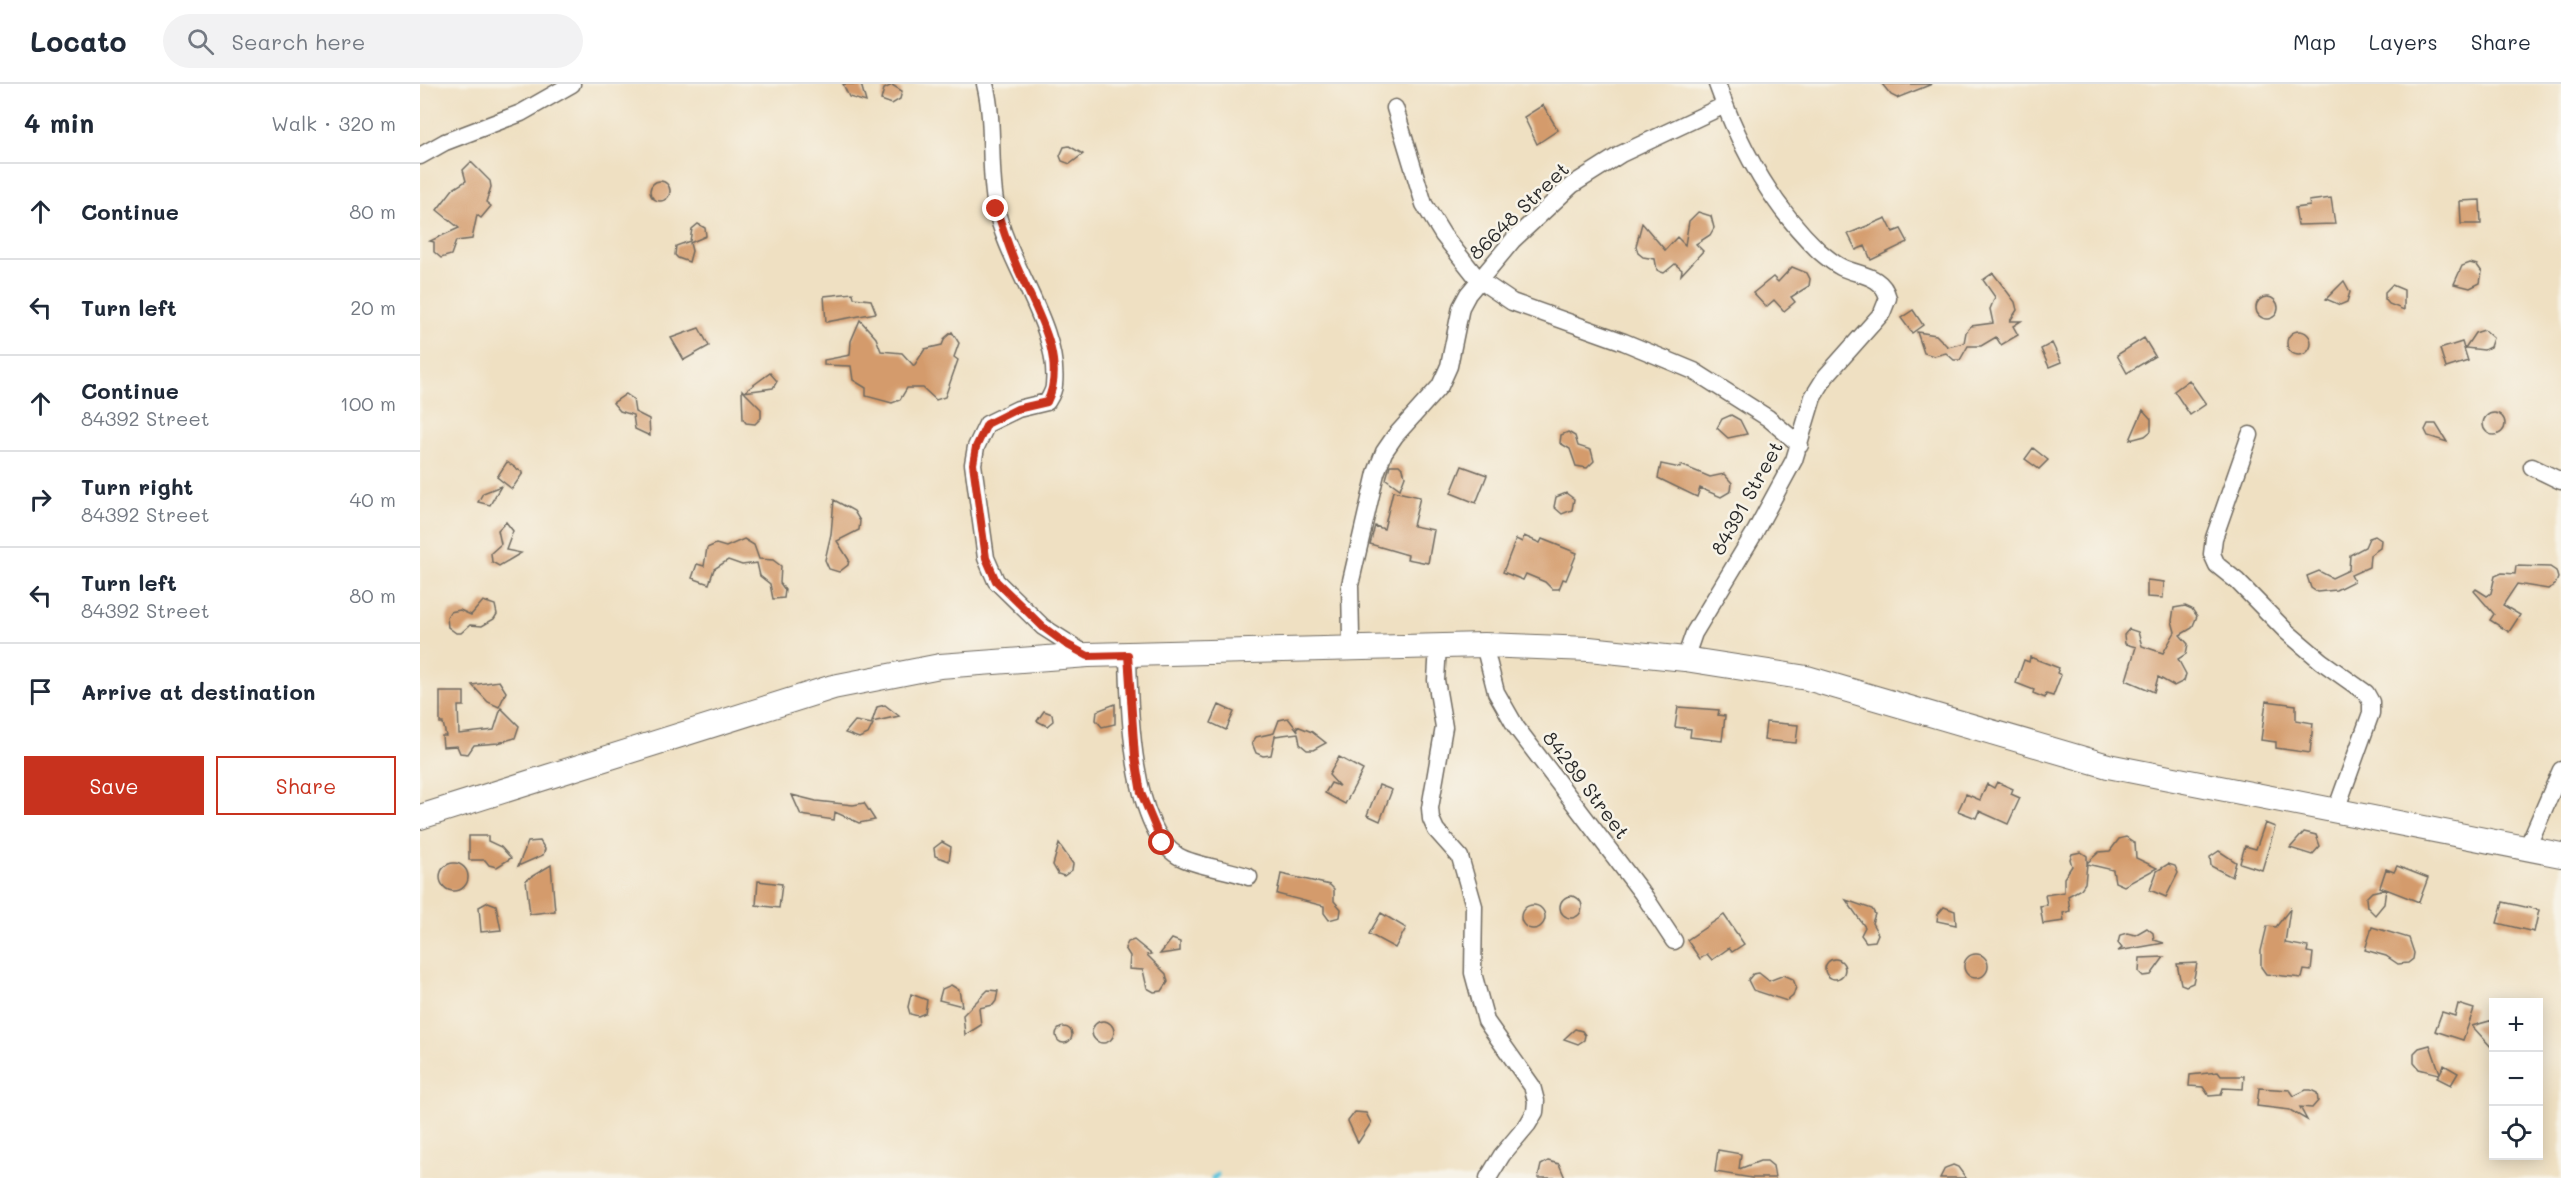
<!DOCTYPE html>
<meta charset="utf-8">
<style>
:root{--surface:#fff;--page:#f2f2f3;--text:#1f2937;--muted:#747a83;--line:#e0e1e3;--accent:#c8321e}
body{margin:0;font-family:Mali,sans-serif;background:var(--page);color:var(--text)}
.controls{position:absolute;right:18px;bottom:18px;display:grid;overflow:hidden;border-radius:0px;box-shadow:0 3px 15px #0003}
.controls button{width:54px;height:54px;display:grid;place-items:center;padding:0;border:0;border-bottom:2px solid var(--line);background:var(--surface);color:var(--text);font:30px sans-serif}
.stop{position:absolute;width:18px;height:18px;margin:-14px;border:4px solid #c8321e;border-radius:50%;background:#fff}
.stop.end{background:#c8321e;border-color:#fff;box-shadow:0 2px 6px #0008}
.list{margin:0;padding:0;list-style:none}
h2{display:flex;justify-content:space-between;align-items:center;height:78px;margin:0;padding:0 24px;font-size:26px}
h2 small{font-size:20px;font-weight:400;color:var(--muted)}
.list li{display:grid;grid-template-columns:39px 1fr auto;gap:18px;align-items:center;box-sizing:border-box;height:96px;padding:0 24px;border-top:2px solid var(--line)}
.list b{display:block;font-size:22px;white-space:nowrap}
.list p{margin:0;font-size:20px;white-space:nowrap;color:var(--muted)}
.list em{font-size:20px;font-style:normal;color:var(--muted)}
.actions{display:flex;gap:12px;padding:18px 24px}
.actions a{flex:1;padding:14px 0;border:2px solid var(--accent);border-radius:0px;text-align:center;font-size:21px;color:var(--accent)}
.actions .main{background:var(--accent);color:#fff}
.icon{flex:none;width:33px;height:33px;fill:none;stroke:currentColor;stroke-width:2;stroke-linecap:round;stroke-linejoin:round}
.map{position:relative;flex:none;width:2141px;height:1094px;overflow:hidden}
header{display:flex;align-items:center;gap:36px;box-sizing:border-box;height:84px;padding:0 30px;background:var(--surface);border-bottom:2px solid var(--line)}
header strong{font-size:28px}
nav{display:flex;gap:33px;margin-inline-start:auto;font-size:21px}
.search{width:420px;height:54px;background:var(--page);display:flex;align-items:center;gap:15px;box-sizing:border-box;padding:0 21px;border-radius:33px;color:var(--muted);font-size:22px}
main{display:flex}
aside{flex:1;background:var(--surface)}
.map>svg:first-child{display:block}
</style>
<header>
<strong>Locato</strong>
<div class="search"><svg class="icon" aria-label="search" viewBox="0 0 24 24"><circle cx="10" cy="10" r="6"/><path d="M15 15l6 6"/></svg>Search here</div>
<nav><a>Map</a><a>Layers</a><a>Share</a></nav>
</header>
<main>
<aside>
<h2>4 min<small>Walk · 320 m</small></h2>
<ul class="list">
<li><svg class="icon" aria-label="ahead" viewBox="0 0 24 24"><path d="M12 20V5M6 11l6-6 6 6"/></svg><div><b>Continue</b></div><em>80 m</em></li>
<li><svg class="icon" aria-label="left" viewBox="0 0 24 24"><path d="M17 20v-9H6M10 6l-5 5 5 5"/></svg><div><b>Turn left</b></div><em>20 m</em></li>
<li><svg class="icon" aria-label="ahead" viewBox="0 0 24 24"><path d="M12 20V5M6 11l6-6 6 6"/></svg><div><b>Continue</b><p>84392 Street</p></div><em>100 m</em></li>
<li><svg class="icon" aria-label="right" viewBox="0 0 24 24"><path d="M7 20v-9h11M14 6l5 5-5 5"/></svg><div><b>Turn right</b><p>84392 Street</p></div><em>40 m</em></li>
<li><svg class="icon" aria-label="left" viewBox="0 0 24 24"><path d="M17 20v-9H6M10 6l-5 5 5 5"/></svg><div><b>Turn left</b><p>84392 Street</p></div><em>80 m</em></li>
<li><svg class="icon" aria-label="arrive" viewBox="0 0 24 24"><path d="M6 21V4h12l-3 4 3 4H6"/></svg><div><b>Arrive at destination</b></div></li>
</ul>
<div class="actions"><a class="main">Save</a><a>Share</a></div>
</aside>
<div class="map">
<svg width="2141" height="1094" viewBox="0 0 2141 1094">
<rect width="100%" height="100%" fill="#f7f3e8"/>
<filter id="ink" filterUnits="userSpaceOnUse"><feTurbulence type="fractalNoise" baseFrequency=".0167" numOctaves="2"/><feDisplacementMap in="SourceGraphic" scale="12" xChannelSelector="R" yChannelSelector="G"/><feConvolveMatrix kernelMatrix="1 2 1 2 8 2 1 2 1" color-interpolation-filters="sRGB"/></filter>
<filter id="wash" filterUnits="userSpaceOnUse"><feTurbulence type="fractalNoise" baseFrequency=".008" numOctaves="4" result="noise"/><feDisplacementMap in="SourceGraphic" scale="24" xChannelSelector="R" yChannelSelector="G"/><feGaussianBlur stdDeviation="1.35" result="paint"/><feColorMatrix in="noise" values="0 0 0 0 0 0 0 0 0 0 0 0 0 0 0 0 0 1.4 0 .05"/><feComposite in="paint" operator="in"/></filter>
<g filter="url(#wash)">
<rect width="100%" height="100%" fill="#efe0c2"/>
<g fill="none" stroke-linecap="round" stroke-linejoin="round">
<!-- stream -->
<path stroke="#5fc5dd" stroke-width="5" d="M793,1094L797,1091"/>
</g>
<g id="blocks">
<!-- building -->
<path fill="#d49b6c" d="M423,0H441L446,18L429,13Z
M1462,0H1512L1477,14L1471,11Z
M472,1L482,7L480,15L472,20L461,16L464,5Z
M1123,21L1138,46L1117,60L1104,33Z
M649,62L663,70L650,80L642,77L640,72L644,63Z
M51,78L70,97L71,103L66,118L71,122L61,134L57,131L52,155L36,157L31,171L21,174L14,168V158L10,157L39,144L17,126L33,105L46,97L43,86Z
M230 107a10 10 0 1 1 20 0a10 10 0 1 1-20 0Z
M1911,114L1915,140L1878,141L1875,124L1890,122L1889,117Z
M2060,116L2061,140H2041L2040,117Z
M1278,128L1291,132L1294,144L1290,151L1276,160L1283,167L1261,191L1262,186L1255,180L1244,189L1241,188L1237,186L1235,175L1223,173L1218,169L1216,162L1222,139L1245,166L1257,153L1265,161L1269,137Z
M1466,134L1473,148L1481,145L1488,158L1451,176L1445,162L1436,166L1428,150Z
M278,140L285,144L286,152L270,159L272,167L269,178L258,174L255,171L256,162L270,157L272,145Z
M2050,179L2057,181L2062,188L2060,199L2050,204L2034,200L2042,182Z
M1372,183L1387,189L1390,195L1389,202L1371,213L1375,218L1364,227L1354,216L1346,223L1333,209L1353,193L1358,198Z
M1573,189L1595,218L1597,226L1590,237H1601L1593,242L1598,251L1581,261L1576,253L1561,262H1548L1540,276H1534L1526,269L1514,272L1504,269L1497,248L1516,251L1528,263L1544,259L1546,248L1551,242L1573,239L1570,225L1575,213L1563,196Z
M1924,197L1930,208L1927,218L1920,221L1906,215Z
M1972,201L1984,206V226L1969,220L1965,215V208Z
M433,209L434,214L451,216L456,229L406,238L404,212Z
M1836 224a11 11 0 1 1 22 0a11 11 0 1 1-22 0Z
M1493,226L1503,241L1492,249L1481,234Z
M440,236L456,254L461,267L482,269L494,282L505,265L522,261L525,254L532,248L539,259L534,273L538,276L525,313L516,316L503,304H487L480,316L472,319L446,312V304L433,296L431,282L404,281V276L430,271L431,257Z
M279,244L289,262L264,276L251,254Z
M2064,246L2073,254L2070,263L2064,266L2045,264L2055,249Z
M1867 259a12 12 0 1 1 24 0a12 12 0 1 1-24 0Z
M1724,254L1735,272L1707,289L1697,271Z
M2042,258L2048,277L2026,284L2020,265Z
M1632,259L1641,278L1629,283L1621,265Z
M350,289L357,297L353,304L324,308Z
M1769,296L1786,320L1770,331L1754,307Z
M322,306L341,325V334L335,340L326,339L323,335Z
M206,310L213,315L215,328L229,335L230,352L215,345L213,331L200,327L193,319Z
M1723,326L1731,335V347L1725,352L1710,356Z
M2063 340a11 11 0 1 1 22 0a11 11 0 1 1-22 0Z
M1311,331L1320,336L1327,350L1308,354L1297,344L1302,335Z
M2008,340H2016L2027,358L2008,352L2005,346Z
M1148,348L1155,352L1158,362L1171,366L1174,377L1167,384L1156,382L1150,365L1140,359L1141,351Z
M1613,364L1628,376L1619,385L1605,375Z
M87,378L103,389L92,405L77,393Z
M1241,380L1260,384L1261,381L1290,393L1304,390L1312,399L1311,407L1301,413L1280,404L1277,413L1238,394Z
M970,381H979L983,385L985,392L980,405L966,395Z
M1042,382L1067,391L1056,419L1031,409Z
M81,402L70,421L58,418L63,409Z
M973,407L1000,413L993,442L1014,446L1008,479L987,475L988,471L950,460L955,442L964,445Z
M1146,409L1154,415L1152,426L1142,430L1134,423L1136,413Z
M414,416L434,427L440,437L439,446L417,457L429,476L428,481L419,488L409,485L405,476L411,450Z
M86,438L93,447L86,466L101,469L79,482L72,478L71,469L81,460L78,446Z
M1104,452L1120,459L1122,455L1157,469L1146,496L1143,495L1139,505H1132L1125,498L1106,490L1103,496L1083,488L1096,455L1102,458Z
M1955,452L1961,456L1960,464L1950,471L1949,483L1931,491L1934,497L1916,506L1897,508L1891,504L1887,492L1899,487L1912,494L1929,486L1930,471L1945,463L1949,454Z
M324,455L334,461L339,475L353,476L361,482L360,499L365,506L364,514L353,515L350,500L340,492L337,479L322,481L308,476L294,485L289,500L272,494L277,480L284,482L287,464L296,460L306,463Z
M2096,482L2130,483L2136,487L2138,494L2135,501L2128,505L2097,500L2083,521L2100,531L2089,548L2070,536L2074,530L2054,507L2056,505L2067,512L2071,509L2075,492L2082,489L2095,490Z
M1727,496L1744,498L1743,514L1727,513Z
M63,517L75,521L77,530L74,535L62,542L50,541L41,549H36L28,543L27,533L30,528L40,526L51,531Z
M1765,522L1772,525L1777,532L1772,544L1760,551L1768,560L1766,570L1758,575L1766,590L1764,597L1754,602L1738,593L1734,608L1706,596L1716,563L1705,560L1704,551L1709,545L1718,548L1722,562L1743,569L1755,548L1752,537L1754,524Z
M1610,573L1639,584L1637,589L1641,591L1633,612L1626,610L1625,614L1613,609L1614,606L1596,599L1604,576L1609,578Z
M79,597L86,608L79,623L68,618L52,601Z
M20,608H44V622H38L39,650L74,646L81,624L99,642L95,654L78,659L54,661L48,670L40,669L37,662L23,663L22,652H26L23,639H20Z
M1846,617L1876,621V636L1893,639L1890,669L1856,664V658L1841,656Z
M695,620V640L682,643L676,636L677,627Z
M465,621L479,632L452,638L457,623Z
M799,621L814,628L806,646L791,639Z
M1258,623L1299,626L1298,631L1305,632L1302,657L1270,653L1271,645L1255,643Z
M624,627L632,630L633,637L627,642L617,637Z
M868,634L878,647L877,642L892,648L906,659L893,666H887L880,660L878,649L855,652L851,671L843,672L836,669L832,659L836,653L854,649L859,636Z
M435,637L453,640L448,650L439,654L425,649Z
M1346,638L1378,641L1376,659L1344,656Z
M919,673L943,686L925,720L905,709L911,699L919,702L909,691Z
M1577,698L1593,705L1591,710L1600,714L1588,740L1559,727L1556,734L1538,727L1546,710L1560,716L1567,700L1574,704Z
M959,701L972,706L960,737L947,731Z
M372,711L396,717L433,721L444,719L455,736L439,739L415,728L414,736L381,731Z
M1845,739L1855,743L1842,786L1820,779L1825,762L1836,765Z
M1884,748L1896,751L1900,762L1892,771L1870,764Z
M49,752H68V757L81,763L91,774L77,783L69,781L65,776H49Z
M1706,753L1715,759L1716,774L1737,784L1704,802L1695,798L1693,786L1667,780L1665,799L1661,805L1648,812L1650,827L1643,829L1644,837L1623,840L1620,822L1627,821L1625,811L1644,808V794L1652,782L1650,775L1652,770L1661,768L1667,772V779L1679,768L1690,767L1699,755Z
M120,757L125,765L123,771L98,782L108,758Z
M522,758L531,763L529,777L515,772L514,764Z
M639,760L653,780L652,786L644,792L638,790L633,781Z
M1799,767L1816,778L1812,793L1791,782L1790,773Z
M20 793a14 14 0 1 1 28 0a14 14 0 1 1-28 0Z
M1748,780L1755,782L1758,789L1746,813L1730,806L1737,787Z
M131,781L135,827L110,830L106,796Z
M1977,782L2008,794L1999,818L1966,805L1964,820L1955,831L1947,823L1946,814L1952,808L1965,805L1960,803L1966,785L1974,788Z
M861,790L910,801L914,805V817L921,825L920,833L909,836L904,829V822L857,810Z
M338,797L362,800L359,824L336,821Z
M1140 823a11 11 0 1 1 22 0a11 11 0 1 1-22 0Z
M1426,816L1452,825L1455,830L1452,839L1458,850L1455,857L1446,858L1441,851L1445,843Z
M68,818L76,821L81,846L61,848L59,823Z
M2083,818L2119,826L2114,848L2077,839Z
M1101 833a12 12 0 1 1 24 0a12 12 0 1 1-24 0Z
M1524,823L1535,827L1536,841L1517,837L1518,830Z
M1870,825L1865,859L1888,863L1887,868L1893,869L1891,887L1884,886L1882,894L1846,890L1841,883V867L1847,842L1856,843Z
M961,829L986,844L975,864L949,850Z
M1304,831L1324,860L1312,868L1309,864L1292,876L1287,870L1280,875L1267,856Z
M1952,843L1989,854L1994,869L1993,875L1988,879L1978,880L1966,872L1945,866Z
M1727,844L1733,849L1734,856L1744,859L1698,867L1702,864L1698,859L1700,851L1707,849L1715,851Z
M752,855L760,858V867L740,870Z
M714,856L731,870L727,871L746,890L748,898L742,907L734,908L727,904L723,886L709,885L710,872L705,864L708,858Z
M1544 882a12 12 0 1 1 24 0a12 12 0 1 1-24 0Z
M1744,873L1731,891L1723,892L1719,888L1720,874Z
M1405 885a10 10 0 1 1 20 0a10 10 0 1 1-20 0Z
M1777,879L1773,899L1766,902L1761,900L1757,880Z
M1339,889L1349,897L1364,891L1373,895L1376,903L1373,912L1367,917L1333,906L1328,896L1333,890Z
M531,901L539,906L542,922L519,916L522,905Z
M568,906L578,907L576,917L573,921L559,924L561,941L545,951L543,931Z
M491,910L507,916L505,929L498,932L490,930L488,923Z
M2038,920L2054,925L2043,956L2015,947L2022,928L2035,932Z
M2073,936V965L2052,942Z
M672 948a11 11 0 1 1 22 0a11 11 0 1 1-22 0Z
M636 951a8 8 0 1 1 16 0a8 8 0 1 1-16 0Z
M1155,945L1162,947L1165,951L1164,956L1158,960L1144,955Z
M2010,961L2020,989L2024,981L2038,989L2031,1001L2017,994L2019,990L1999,985L1994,979V969L1999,964Z
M1798,988L1801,992H1824L1823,1005L1803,1004L1801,1011L1789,1012L1783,1003L1769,1002L1770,991Z
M1839,1004L1870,1006L1874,1012L1886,1006H1891L1897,1009L1898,1017L1892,1024L1880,1023L1887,1036L1870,1026L1837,1022Z
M935,1028L946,1029L951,1039L938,1059L928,1037Z
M1298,1066L1321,1070L1319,1085L1340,1077H1347L1353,1082L1355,1094H1332L1295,1088Z
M1128,1077L1139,1080L1145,1094H1118L1121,1081Z
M1533,1081L1538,1083L1546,1094H1520L1525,1084Z"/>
</g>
</g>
<g filter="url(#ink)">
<use href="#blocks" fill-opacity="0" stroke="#706a60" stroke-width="1.5"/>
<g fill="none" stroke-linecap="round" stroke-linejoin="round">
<!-- street casing -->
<g stroke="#706a60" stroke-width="19">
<path id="street" d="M565,0C575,40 568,82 576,123C587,180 640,243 634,301C634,307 630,313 627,318L598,325L567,340L556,363L553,380L566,474L576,497L623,543L667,571
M975,24L1004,120L1023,151L1058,195L1092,218L1204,258L1274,287L1348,334L1380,361
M0,72L25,58L101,29L152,0
M1830,351L1794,454L1792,470L1797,481L1817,497L1867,548L1901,577L1946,609L1951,618V629L1916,726
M2112,383L2141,397
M1064,561L1076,608L1096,643L1225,813L1254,857
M1018,562L1016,596L1024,643L1010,724L1011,735L1016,746L1040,773L1054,822L1053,889L1066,937L1112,1002L1116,1017L1115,1028L1108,1040L1082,1071L1068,1094
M935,565L931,553L930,501L956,389L964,368L975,352L1020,302L1029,282L1041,223L1048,210L1093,156L1152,101L1201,70L1305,21
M708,571C709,621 711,743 758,772C775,782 808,785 829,793
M1265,575L1274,549L1335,448L1374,376L1393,313L1406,292L1462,229L1468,214C1462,190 1439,192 1421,183C1413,179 1406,173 1399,167C1351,121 1319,62 1297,0
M2107,764L2141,686"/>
</g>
<!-- secondary casing -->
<g stroke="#706a60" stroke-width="26">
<path id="secondary" d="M0,733L413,603L520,582L668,571L1064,561L1169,565L1265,575L1387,594L1688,682L2141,771"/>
</g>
<!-- street -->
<use href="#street" stroke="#fff" stroke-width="16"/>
<!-- secondary -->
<use href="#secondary" stroke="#fff" stroke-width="24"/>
</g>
</g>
<g fill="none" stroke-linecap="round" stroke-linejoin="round" filter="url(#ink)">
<!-- route -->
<path stroke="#c8321e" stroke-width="8" d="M576,125C582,141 587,158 593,173C609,216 650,272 627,318L597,325L567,340L556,363L553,380L566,474L576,497L623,543L646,560L668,572L708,571L715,673L721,709L742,759"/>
</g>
<g text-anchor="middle" stroke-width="5" stroke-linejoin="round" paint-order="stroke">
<!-- street labels -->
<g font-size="20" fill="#2b2b2b" stroke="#f7f3e8">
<text transform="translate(1099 127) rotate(-44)" y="7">86648 Street</text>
<text transform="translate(1327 414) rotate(-61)" y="7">84391 Street</text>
<text transform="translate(1166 701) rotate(53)" y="7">84289 Street</text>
</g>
</g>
</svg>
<div class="controls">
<button>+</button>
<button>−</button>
<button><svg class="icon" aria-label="locate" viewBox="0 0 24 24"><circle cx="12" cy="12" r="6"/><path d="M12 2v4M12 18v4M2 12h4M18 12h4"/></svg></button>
</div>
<div class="stop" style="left:742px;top:759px"></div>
<div class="stop end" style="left:576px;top:125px"></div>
</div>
</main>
